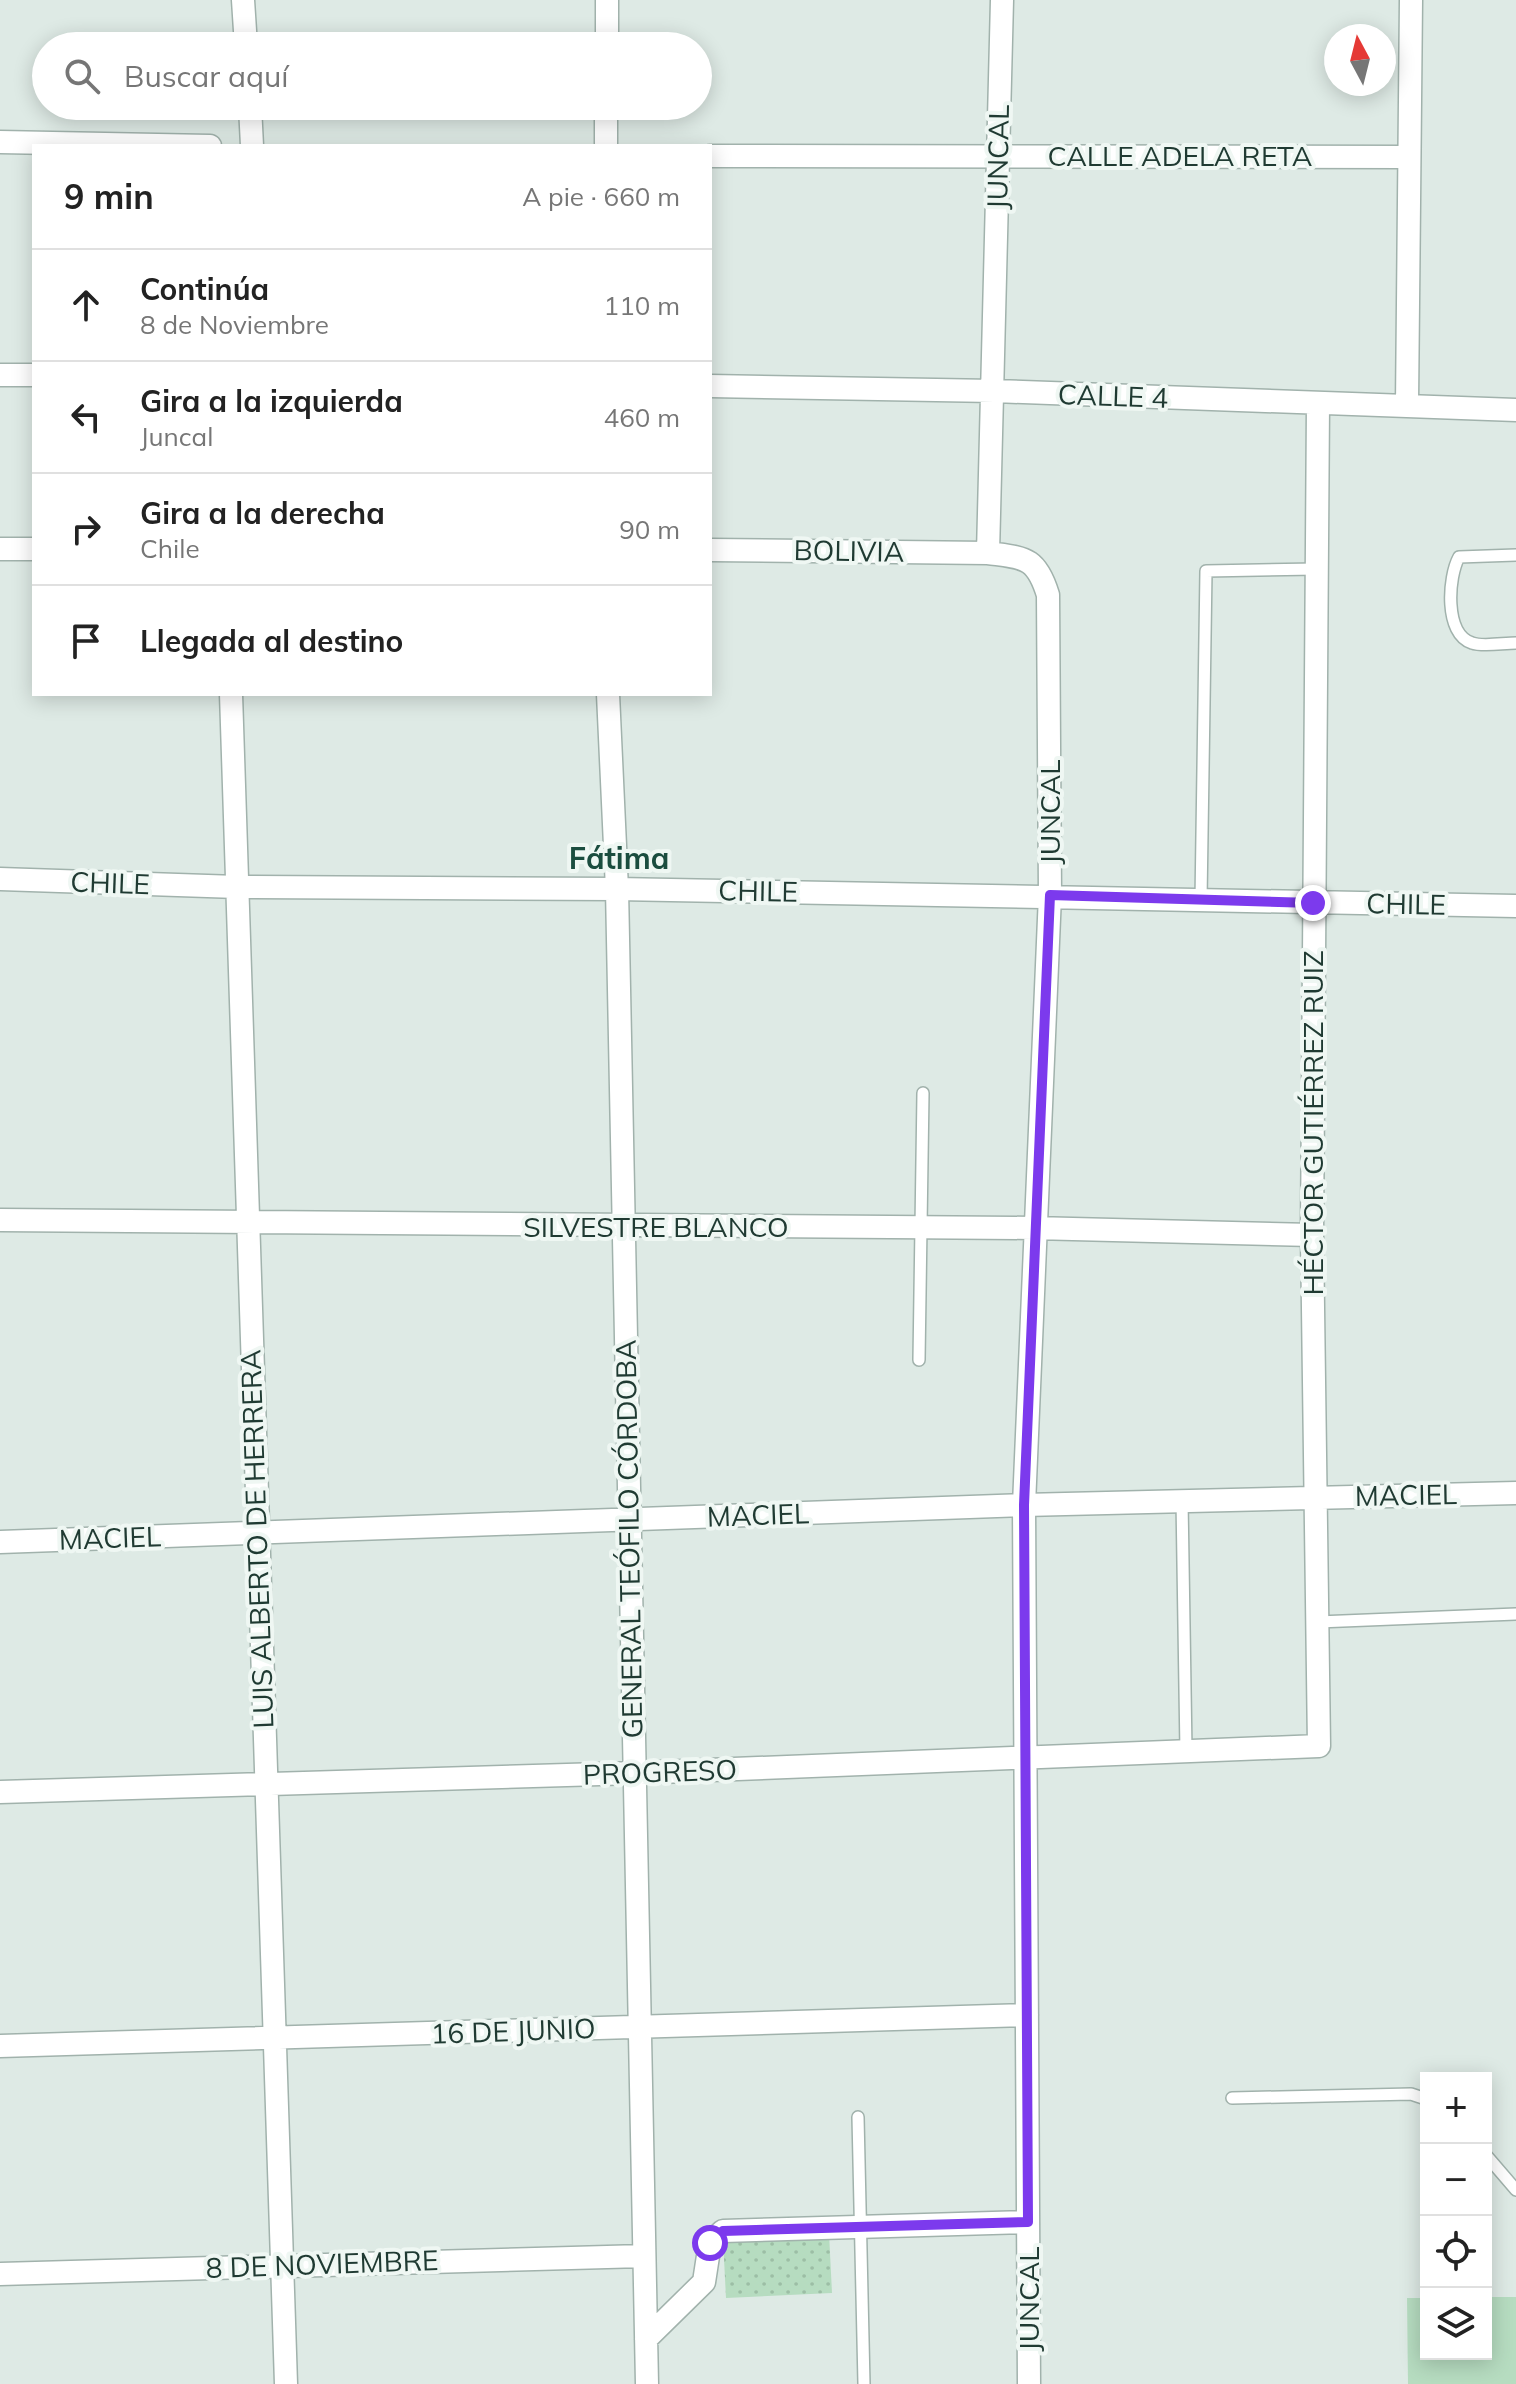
<!DOCTYPE html>
<html lang="es">
<meta charset="utf-8">
<style>
:root{--surface:#fff;--page:#f6f6f6;--text:#222;--muted:#767676;--line:#e0e0e0}
body{margin:0;font-family:Mulish,sans-serif;background:var(--page);color:var(--text)}
.controls{position:absolute;right:24px;bottom:24px;display:grid;overflow:hidden;border-radius:0px;box-shadow:0 4px 20px #0003}
.controls button{width:72px;height:72px;display:grid;place-items:center;padding:0;border:0;border-bottom:2px solid var(--line);background:var(--surface);color:var(--text);font:40px sans-serif}
.compass{position:absolute;left:1324px;top:24px;width:72px;height:72px;border-radius:50%;background:var(--surface);box-shadow:0 4px 20px #0003;rotate:353deg}
.stop{position:absolute;width:24px;height:24px;margin:-18px;border:6px solid #7c3aed;border-radius:50%;background:#fff}
.stop.end{background:#7c3aed;border-color:#fff;box-shadow:0 2px 8px #0008}
.list{margin:0;padding:0;list-style:none}
h2{display:flex;justify-content:space-between;align-items:center;height:104px;margin:0;padding:0 32px;font-size:34px}
h2 small{font-size:26px;font-weight:400;color:var(--muted)}
.list li{display:grid;grid-template-columns:52px 1fr auto;gap:24px;align-items:center;box-sizing:border-box;height:112px;padding:0 32px;border-top:2px solid var(--line)}
.list b{display:block;font-size:30px;white-space:nowrap}
.list p{margin:0;font-size:26px;white-space:nowrap;color:var(--muted)}
.list em{font-size:26px;font-style:normal;color:var(--muted)}
.icon{flex:none;width:44px;height:44px;fill:none;stroke:currentColor;stroke-width:2;stroke-linecap:round;stroke-linejoin:round}
.map{position:relative;flex:none;width:1516px;height:2384px;overflow:hidden}
.search{position:absolute;background:var(--surface);box-shadow:0 4px 20px #0003;left:32px;top:32px;width:680px;height:88px;display:flex;align-items:center;gap:20px;box-sizing:border-box;padding:0 28px;border-radius:44px;color:var(--muted);font-size:30px}
.panel{position:absolute;background:var(--surface);box-shadow:0 4px 20px #0003;left:32px;top:144px;width:680px;height:552px;border-radius:0px}
.map>svg:first-child{display:block}
</style>
<div class="map">
<svg width="1516" height="2384" viewBox="0 0 1516 2384">
<defs>
<pattern id="green-dots" width="8" height="8" patternUnits="userSpaceOnUse" patternTransform="scale(2)"><rect width="8" height="8" fill="#b6dcc0"/><path d="M2 2h.1M6 6h.1" fill="none" stroke="#9cbea5" stroke-width="1.8" stroke-linecap="round"/></pattern>
</defs>
<rect width="100%" height="100%" fill="#deeae5"/>
<!-- green -->
<path fill="url(#green-dots)" d="M829,2233L832,2293L726,2298L723,2239Z"/>
<!-- pitch -->
<path fill="#b6dcc0" d="M1486,2297H1516V2384H1408L1407,2298H1426V2354H1486Z"/>
<g fill="none" stroke-linecap="round" stroke-linejoin="round">
<!-- lane casing -->
<g stroke="#a1b2ac" stroke-width="14">
<path id="lane" d="M1516,555L1459,557C1448,577 1444,634 1472,643C1483,647 1503,643 1516,643
M1201,900L1206,571L1316,569
M919,1360L923,1093
M1182,1500L1186,1751
M1318,1622L1516,1614
M1232,2098L1411,2094L1426,2099
M858,2117L864,2384
M1486,2155L1516,2190"/>
</g>
<!-- street casing -->
<g stroke="#a1b2ac" stroke-width="25">
<path id="street" d="M243,0L246,46
M607,46V0
M250,106L252,146
M0,142L210,146
M606,146V106
M710,156L1409,157
M0,375H34
M710,386L994,391L1516,410
M1407,404L1411,0
M0,549H34
M710,550L988,553C1024,558 1036,556 1048,595L1050,895L1024,1505L1029,2384
M988,553L1002,0
M231,694L286,2384
M608,694L617,889L647,2384
M0,879L237,887L617,889L1516,906
M0,1220L1033,1228L1312,1235
M0,1542L1024,1505L1516,1493
M0,1792L634,1773L1319,1746L1312,1235L1318,404
M0,2046L1027,2015
M0,2274L643,2256
M646,2339L704,2282L710,2243L723,2231L1028,2222"/>
</g>
<!-- lane -->
<use href="#lane" stroke="#fff" stroke-width="11"/>
<!-- street -->
<use href="#street" stroke="#fff" stroke-width="22"/>
</g>
<g fill="none" stroke-linecap="round" stroke-linejoin="round">
<!-- route -->
<path stroke="#7c3aed" stroke-width="10" d="M710,2243L723,2231L1028,2222L1024,1505L1050,895L1313,903"/>
</g>
<g text-anchor="middle" stroke-width="8" stroke-linejoin="round" paint-order="stroke">
<!-- street labels -->
<g font-size="28" fill="#1f3a32" stroke="#eff7f3">
<text x="1180" y="166">CALLE ADELA RETA</text>
<text transform="translate(998 157) rotate(-89)" y="10">JUNCAL</text>
<text transform="translate(1113 396) rotate(2)" y="10">CALLE 4</text>
<text transform="translate(849 551) rotate(1)" y="10">BOLIVIA</text>
<text transform="translate(1050 812) rotate(-90)" y="10">JUNCAL</text>
<text transform="translate(110 883) rotate(2)" y="10">CHILE</text>
<text transform="translate(758 891) rotate(1)" y="10">CHILE</text>
<text transform="translate(1406 904) rotate(1)" y="10">CHILE</text>
<text transform="translate(1313 1123) rotate(-90)" y="10">HÉCTOR GUTIÉRREZ RUIZ</text>
<text x="656" y="1237">SILVESTRE BLANCO</text>
<text transform="translate(1406 1495) rotate(-1)" y="10">MACIEL</text>
<text transform="translate(758 1515) rotate(-2)" y="10">MACIEL</text>
<text transform="translate(110 1538) rotate(-2)" y="10">MACIEL</text>
<text transform="translate(257 1539) rotate(-92)" y="10">LUIS ALBERTO DE HERRERA</text>
<text transform="translate(629 1539) rotate(-91)" y="10">GENERAL TEÓFILO CÓRDOBA</text>
<text transform="translate(660 1772) rotate(-2)" y="10">PROGRESO</text>
<text transform="translate(513 2031) rotate(-2)" y="10">16 DE JUNIO</text>
<text transform="translate(322 2264) rotate(-2)" y="10">8 DE NOVIEMBRE</text>
<text transform="translate(1029 2299) rotate(-90)" y="10">JUNCAL</text>
</g>
<!-- neighbourhood labels -->
<g font-size="30" font-weight="bold" fill="#1b4d3f" stroke="#eff7f3">
<text x="619" y="869">Fátima</text>
</g>
</g>
</svg>
<div class="controls">
<button>+</button>
<button>−</button>
<button><svg class="icon" aria-label="locate" viewBox="0 0 24 24"><circle cx="12" cy="12" r="6"/><path d="M12 2v4M12 18v4M2 12h4M18 12h4"/></svg></button>
<button><svg class="icon" aria-label="layers" viewBox="0 0 24 24"><path d="M12 4l9 5-9 5-9-5zM3 14l9 5 9-5"/></svg></button>
</div>
<svg class="compass" viewBox="-18 -18 36 36"><path d="M0-13l5 13h-10z" fill="#e53935"/><path d="M0 13l5-13h-10z" fill="#767676"/></svg>
<div class="stop" style="left:710px;top:2243px"></div>
<div class="stop end" style="left:1313px;top:903px"></div>
<div class="search"><svg class="icon" aria-label="search" viewBox="0 0 24 24"><circle cx="10" cy="10" r="6"/><path d="M15 15l6 6"/></svg>Buscar aquí</div>
<section class="panel">
<h2>9 min<small>A pie · 660 m</small></h2>
<ul class="list">
<li><svg class="icon" aria-label="ahead" viewBox="0 0 24 24"><path d="M12 20V5M6 11l6-6 6 6"/></svg><div><b>Continúa</b><p>8 de Noviembre</p></div><em>110 m</em></li>
<li><svg class="icon" aria-label="left" viewBox="0 0 24 24"><path d="M17 20v-9H6M10 6l-5 5 5 5"/></svg><div><b>Gira a la izquierda</b><p>Juncal</p></div><em>460 m</em></li>
<li><svg class="icon" aria-label="right" viewBox="0 0 24 24"><path d="M7 20v-9h11M14 6l5 5-5 5"/></svg><div><b>Gira a la derecha</b><p>Chile</p></div><em>90 m</em></li>
<li><svg class="icon" aria-label="arrive" viewBox="0 0 24 24"><path d="M6 21V4h12l-3 4 3 4H6"/></svg><div><b>Llegada al destino</b></div></li>
</ul>
</section>
</div>
